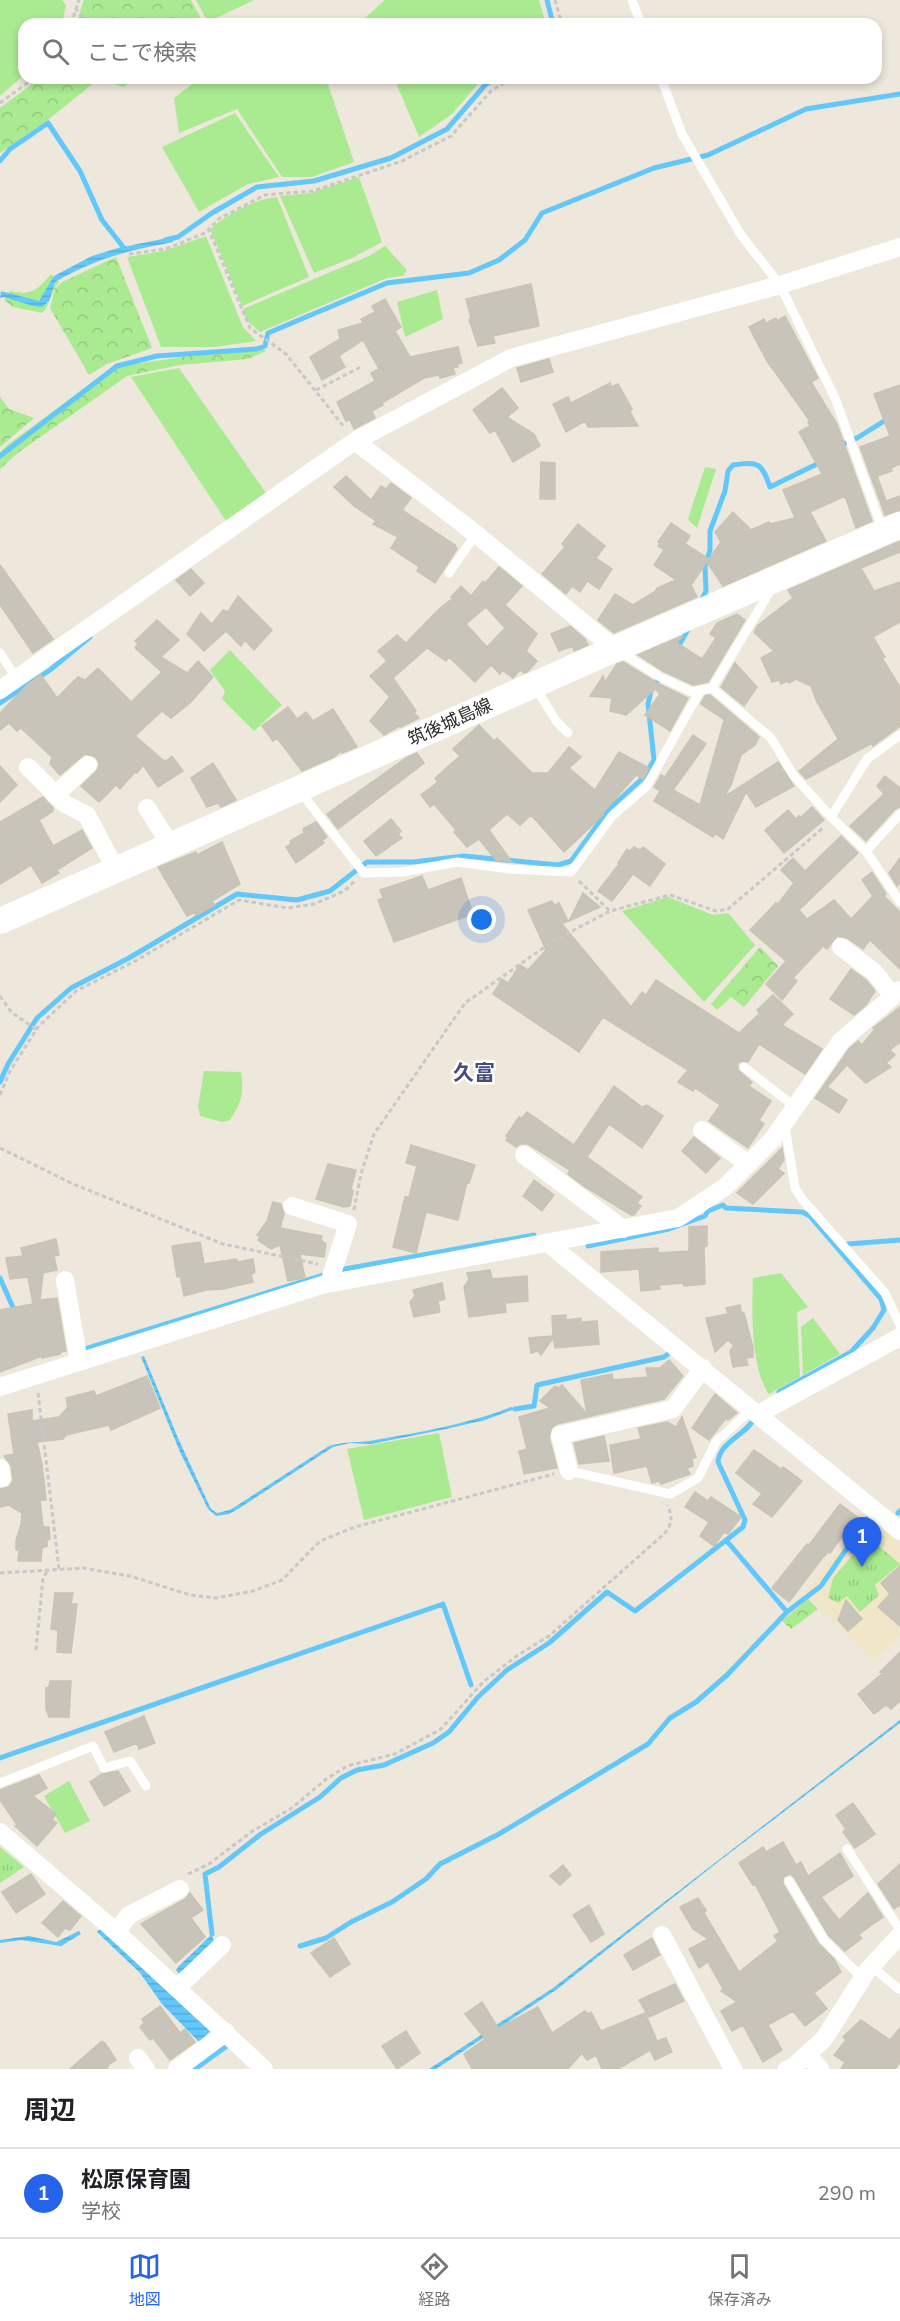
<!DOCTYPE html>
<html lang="ja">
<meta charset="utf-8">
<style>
:root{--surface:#fff;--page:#f2f2f2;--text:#202124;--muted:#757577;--line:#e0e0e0;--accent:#2563eb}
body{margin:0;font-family:"Nunito Sans","Noto Sans JP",sans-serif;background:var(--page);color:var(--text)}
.you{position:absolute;left:482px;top:920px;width:21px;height:21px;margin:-15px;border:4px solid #fff;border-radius:50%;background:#1a73e8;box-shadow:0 0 0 9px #1a73e833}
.badge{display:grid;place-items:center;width:39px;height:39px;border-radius:50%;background:var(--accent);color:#fff;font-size:20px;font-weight:700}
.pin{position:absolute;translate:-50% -50px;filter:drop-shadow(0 2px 3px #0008)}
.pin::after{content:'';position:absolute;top:32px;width:21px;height:18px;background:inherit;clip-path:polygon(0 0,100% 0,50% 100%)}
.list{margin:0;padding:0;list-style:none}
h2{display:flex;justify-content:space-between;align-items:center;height:78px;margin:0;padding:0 24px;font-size:26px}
h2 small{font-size:20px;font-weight:400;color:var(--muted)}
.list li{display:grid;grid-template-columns:39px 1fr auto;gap:18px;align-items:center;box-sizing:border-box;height:90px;padding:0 24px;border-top:2px solid var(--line)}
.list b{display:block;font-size:22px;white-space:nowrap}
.list p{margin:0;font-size:20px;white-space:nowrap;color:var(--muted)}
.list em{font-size:20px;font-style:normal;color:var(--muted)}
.icon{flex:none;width:33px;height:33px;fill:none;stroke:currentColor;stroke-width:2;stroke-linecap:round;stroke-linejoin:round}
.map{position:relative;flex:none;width:900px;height:2069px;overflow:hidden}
.search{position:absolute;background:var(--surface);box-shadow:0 3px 9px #0003;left:18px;right:18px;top:18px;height:66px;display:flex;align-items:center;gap:15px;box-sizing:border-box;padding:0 21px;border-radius:18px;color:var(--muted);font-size:22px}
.sheet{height:168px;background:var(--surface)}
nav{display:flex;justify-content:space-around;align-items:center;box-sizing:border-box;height:84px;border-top:2px solid var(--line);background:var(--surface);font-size:16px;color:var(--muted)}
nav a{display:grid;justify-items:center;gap:3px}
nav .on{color:var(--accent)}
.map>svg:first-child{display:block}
</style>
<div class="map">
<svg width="900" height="2069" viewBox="0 0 900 2069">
<defs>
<pattern id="forest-crowns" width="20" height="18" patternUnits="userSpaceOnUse" patternTransform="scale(1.5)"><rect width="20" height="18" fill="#aaea91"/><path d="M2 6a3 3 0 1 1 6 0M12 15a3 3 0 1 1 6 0" fill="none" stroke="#92c97d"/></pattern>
<pattern id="park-tufts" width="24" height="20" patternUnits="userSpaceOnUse" patternTransform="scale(1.5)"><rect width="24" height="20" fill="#aaea91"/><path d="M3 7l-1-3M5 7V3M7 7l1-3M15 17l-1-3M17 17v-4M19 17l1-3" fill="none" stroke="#92c97d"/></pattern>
<pattern id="water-rules" width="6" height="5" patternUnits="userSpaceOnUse" patternTransform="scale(1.5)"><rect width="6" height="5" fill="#62c8fb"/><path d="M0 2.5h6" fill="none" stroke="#55acd7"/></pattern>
</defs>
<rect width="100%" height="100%" fill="#eee7db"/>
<!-- education -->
<path fill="#f1e7c8" d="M865,1515L900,1543V1636L873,1661L805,1592Z"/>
<!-- grass -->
<path fill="#aaea91" d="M0,0H62L66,5L62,24H24V75L0,96Z
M196,0H254L208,22Z
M385,0H539L546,24H353L365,18Z
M200,78H326L354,162L312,177H282L237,109L179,133L174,98Z
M394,78H483L452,114L419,137Z
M235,113L279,177L248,184L199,212L162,147Z
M359,177L382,242L352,258L314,273L280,196L310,193Z
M277,197L309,277L242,306L210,229C228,214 254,199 277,197Z
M206,236L243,327L256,341L215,347H161L127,257L164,251Z
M385,246L407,270L403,276L387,278L260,332L246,320L243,309L369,256Z
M437,290L443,319L405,337L397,302Z
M179,368L266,493L226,521L131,377Z
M705,467L716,469L697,528L688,519Z
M230,650L282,705L254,731L222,699L225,691L210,670Z
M668,897L713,915L728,913L755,945L704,1002L622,911Z
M204,1071L241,1072C244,1094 242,1101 230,1120L222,1122L200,1116L198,1107Z
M781,1273L808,1307L797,1312L800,1377L769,1394C750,1367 752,1310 753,1278Z
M813,1318L840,1354L803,1375L801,1327Z
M439,1433L452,1497L364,1520L347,1449Z
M69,1781L90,1821L65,1833L44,1796Z"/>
<!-- forest -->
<path fill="url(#forest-crowns)" d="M84,0H191L204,24H76Z
M40,78H138L123,87L100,78L49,119L0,153V108Z
M116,257L152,348L107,364L89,375L50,308L55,289L62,282Z
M51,274L59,282C51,291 51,304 42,313L13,307L4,300L10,291C31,296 38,290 51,274Z
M259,346L266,351L248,359L180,365L127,376L19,452L0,469V453L6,446L113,367Z
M0,397L9,409L34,418L0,447Z
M760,947L778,966L744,1007L731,997L717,1010L711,1004Z
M808,1599L818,1609L791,1629L782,1621Z"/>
<!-- park -->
<path fill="url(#park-tufts)" d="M868,1537L900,1564L875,1585L879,1595L860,1612L847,1596L838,1603L828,1598L833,1578Z
M0,1847L24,1867L0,1883Z"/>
<!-- water -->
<path fill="url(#water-rules)" d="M172,237L173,242C126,251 97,258 55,282L49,301L42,307L33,306L4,297L0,298L1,291L39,301L54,276L92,256L118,248Z
M144,1356L178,1438L211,1509L217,1513L230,1510L329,1446C345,1441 359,1443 375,1440C421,1432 468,1424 511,1407L515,1409L485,1420L446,1429L371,1444L350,1443L333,1447L238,1509L229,1514L216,1516L208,1509L180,1452L141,1357Z
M900,1720V1723L718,1862L556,1990L436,2069H429L553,1988Z
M101,1928L158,1983L170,1988L211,2031L199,2042L162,2004L140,1973L97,1932Z
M79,1931L81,1934L61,1946L21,1940L0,1943V1940L29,1936L56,1942Z
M212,1934L214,1942L179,1974L176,1970L179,1966Z"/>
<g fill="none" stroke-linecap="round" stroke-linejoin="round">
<!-- stream -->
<path stroke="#62c8fb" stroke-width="5" d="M547,0L553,24
M0,161L10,149L48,123L80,171L102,220L124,248
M165,240L178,237L212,213L257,187L314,181L391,158L447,129L486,84L496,78
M839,446L857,438L900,411
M0,456L117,366L157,356L257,349L265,346L268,333L387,283L469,273L499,260L525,240L542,213L654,168L708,155L806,109L900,94
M701,601L706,591L705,566L710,550V531L725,491L728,471L733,465C758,461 762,463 770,487L821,462
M677,649L690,626
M0,703L50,670L90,637
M0,1082L8,1064L37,1018L71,988L129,958L237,894L297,900L330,891L367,862H413L464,856L558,865L571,861L609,809L643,778L654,760L648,704L651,691L661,675
M848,1244L900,1240
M588,1246L669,1229L705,1216L708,1211L723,1205L726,1208L802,1212L810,1216L881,1299L884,1310L873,1328L851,1352L779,1392
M339,1270L534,1235
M0,1278L15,1312
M85,1349L327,1274
M515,1409L534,1406L537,1385L664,1357L668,1354
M898,1513L900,1511
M726,1540L787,1612
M0,1758L443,1604L471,1685
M212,1934L205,1874L219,1867L261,1834L320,1797L341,1778L357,1770L384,1765L433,1743L449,1732L478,1697L507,1670L549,1643L607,1592L635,1611L743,1527L745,1520L718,1462C720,1441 747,1435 755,1417
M300,1946L326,1938L351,1922L392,1902L426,1879L440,1864L499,1834L648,1744L670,1718L696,1702L727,1675L787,1612L821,1586L867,1519
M195,2069L227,2046"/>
</g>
<!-- building -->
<path fill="#c9c4ba" stroke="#c9c3b4" stroke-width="1.5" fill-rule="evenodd" d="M531,284L539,326L493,336L495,343L478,346L469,320L471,318L466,299Z
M385,299L401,327L395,331L410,357L458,347L462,363L458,364V367H453L455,374L440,378L439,375L424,378L382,403L383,405L372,411L375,418L354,429L350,420L346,421L337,402L375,381L371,373L379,369L363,340L339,356L345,367L322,380L310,357L340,339L338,330L363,323L361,319L375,312L372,306Z
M785,316L818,378L811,382L837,424L872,521L856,528L845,496L810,512L826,541L723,586L707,562L721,542L715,532L733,512L751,530L769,522L770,524L795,518L783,490L822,474L799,432L810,426L808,422L810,421L767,361L749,327L764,319L766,323L776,318L777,321Z
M549,359L553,372L521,382L517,368Z
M610,383L611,387L618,384L632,409L630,412L638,426L588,427L585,421L566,432L553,404L568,397L571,403Z
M900,385V464L891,468L892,471L877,476L886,501L900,496V510L885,515L860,447L890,436L874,394Z
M502,388L518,408L507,417L534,434L540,446L513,462L495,430L490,433L473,410Z
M541,462L555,463V499H540Z
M346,476L371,500L381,486L386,489L391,483L411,498L402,510L455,545L457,549L435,583L417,571L419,567L391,548L398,537L373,524L376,521L354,506L334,487Z
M671,523L690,536L685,544L709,559L691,585L697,597L614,633L598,620L615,594L633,605L656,591L657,588L676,580L654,565L664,550L658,546L660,543L658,542Z
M578,524L605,546L596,558L612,569L599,589L587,581L580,592L572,586L566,594L542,574L565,547L562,544Z
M900,541V552L861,568L874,591L900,582V622L873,637L885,657L882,658L900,687V726L873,746L872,743L806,779L799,771L838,739L817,702L811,686L796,679L789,683L787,681L781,684L779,680L772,682L761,658L774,651L754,632L758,625L793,598L788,590Z
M0,565L53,639L33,653L0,605Z
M499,567L522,586L505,605L537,634L526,651L537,661L527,672L524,673L520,670L513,678L502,670L500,674L491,665L475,682L449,657L446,661L427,648L393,678L416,711L414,713L419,718L401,727L399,726L384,735L370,721L390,697L370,676L387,661L378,651L397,635L406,643L439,609L453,598L451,597L461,586L471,596L483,581L485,583ZM486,607L505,628L487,647L466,624Z
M191,569L204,583L190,596L176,580Z
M238,596L272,630L254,650L245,640L241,646L226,631L204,651L187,634L201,613L212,624L223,610L228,612Z
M737,614L745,620L708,682L693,685L663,671L638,655L682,636L677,643L702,659L716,638L710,634L717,623Z
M157,620L179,640L161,657L187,673L198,661L213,677L191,702L171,718L162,711L135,736L163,760L166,761L172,756L183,771L158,787L143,765L137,773L135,772L120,789L116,785L99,802L81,786L98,769L99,763L96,757L85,754L60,775L50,764L52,757L21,728L17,731L9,723L0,730V713L28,684L41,675L57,698L78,677L85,680L98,668L131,702L162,672L135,648L138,644L135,641Z
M570,626L585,639L588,645L574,651L573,646L559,651L551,634Z
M623,662L657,683L688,698L670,731L645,715L660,694L655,689L626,715L610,711L612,698L590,696L603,676L605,682L617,664Z
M735,663L757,687L744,706L721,687Z
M710,695L759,737L755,745L741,755L731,785L724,797L778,762L794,786L756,807L746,792L723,839L716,834L713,837L654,801L660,791L654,787L661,775L665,777L693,735L706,744L673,790L700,805L725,717L723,719L701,704L705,696Z
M288,707L297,719L306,712L313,721L333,709L357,747L342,753L341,751L334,757L302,771L277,738L273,741L262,726Z
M479,725L494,741L497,738L532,773H548L569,747L581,757L569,768L595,790L619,752L649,768L643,779L636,775L602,814L603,815L564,852L531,815L520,825L507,814L489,830L512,862L496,860L479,839L467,847L454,832L456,830L434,804L430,807L421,795L438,782L435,778L460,756L453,749Z
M417,753L424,763L338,829L327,814L406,758Z
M213,763L236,800L221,807L218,803L207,807L191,778Z
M0,766L17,785L0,802Z
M885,776L900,788V807L895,809L866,841L850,826L884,794L877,786Z
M43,797L53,808V811L39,820L53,846L82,830L92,848L57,870L59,873L42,883L31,865L0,884V822Z
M812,807L824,820L784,853L765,830L788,810L796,819L799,816L801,817Z
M391,819L401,831L398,835L402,838L376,856L364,841Z
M316,822L327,837L322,840L324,843L296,863L286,847L291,844L290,841L304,833L303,829Z
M841,836L858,853L799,910L807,919L834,900L851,919L873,896L862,880L872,872L886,894L884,896L900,912V969L870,940L863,949L847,938L837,936L827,949L823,946L793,978L797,981L782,1000L766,984L786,961L750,930L776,903L778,904L794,883L781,870L793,858L805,871Z
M222,842L240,884L212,901L215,905L197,915L193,913L187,916L158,867L196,852L197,855Z
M634,847L640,850L643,847L665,864L650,886L633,874L612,901L598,891L619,864L618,863L627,849L630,851Z
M900,858V883L897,886L889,873Z
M422,876L428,890L461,878L473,914L394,942L378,900L383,898L380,890Z
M583,893L600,907L569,921Z
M552,901L554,905L559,903L568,921L562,924L631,1007L642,992L646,995L656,980L739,1033L760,1013L757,1010L773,995L793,1014L782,1025L822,1049L805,1074L759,1044L748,1062L742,1061L738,1063V1070L752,1082L749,1086L771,1101L759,1120L764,1124L748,1148L709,1121L720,1105L695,1088L693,1091L678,1082L688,1070L603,1017L579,1052L493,994L502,979L508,983L520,965L528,970L546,950L528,910Z
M851,969L866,980L875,991L866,1005L854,1015L830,999Z
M900,1007V1042L890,1050L895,1055L886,1063L891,1067L866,1083L847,1065L827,1087L847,1100L839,1113L815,1098L849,1049L858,1041L862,1045L875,1029L873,1028Z
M614,1086L642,1107L647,1105L663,1116L642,1148L609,1124L587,1157L642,1197L637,1203L641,1206L634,1215H631L585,1187L568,1174L570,1170L528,1144H520L516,1147L506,1140L508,1137L506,1136L519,1117L522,1118L527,1112L574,1145Z
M694,1137L720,1158L706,1173L682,1151Z
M411,1145L475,1165L469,1183L467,1182L458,1220L426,1212L416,1253L393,1247L405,1197H409L417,1166L406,1163Z
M782,1148L784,1160L778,1169L784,1173L753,1204L737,1193Z
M328,1164L356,1170L351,1189L353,1191L350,1206L344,1207L316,1199Z
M534,1180L554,1195L542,1211L523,1196Z
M273,1202L281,1204L284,1214L280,1228L322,1236L321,1240L326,1244L324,1257L300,1254L305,1278L288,1281L280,1245L271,1249L258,1240L260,1237L257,1235L267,1221Z
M707,1226V1246L704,1247L705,1284L684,1286L683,1283L659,1285L660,1289L641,1291L639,1269L601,1272V1252L658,1248V1253L689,1251V1227Z
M56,1239L59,1255L54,1256L57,1270L43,1273L40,1300L57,1298L66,1351L61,1352L60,1354L42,1358V1356L0,1372V1310L33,1304L28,1277L10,1279L6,1258L23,1256L21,1248Z
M200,1242L204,1264L236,1259L238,1262L253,1259L255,1272L251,1275L253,1282L223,1289L206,1290L184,1296L180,1276L177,1277L172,1246Z
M490,1270L492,1279L527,1276L528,1301L505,1303L506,1312L469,1317L464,1287L469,1280L467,1273Z
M442,1283L445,1299L438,1301L440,1312L414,1317L410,1302L415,1296L413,1290Z
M740,1305L741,1312L744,1313L753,1347V1357L746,1358L748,1365L733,1367L730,1351L734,1346L728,1340L715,1352L706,1318L728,1314L726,1308Z
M566,1315V1320L581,1318V1322L597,1321L599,1344L555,1348L553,1338L541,1355L538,1351L531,1353L529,1338L553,1336L552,1316Z
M669,1360L683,1376L664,1399L557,1424L552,1427L549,1437L557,1468L524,1474L519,1451L527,1449L519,1417L550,1408L540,1401L555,1386L558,1388L562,1385L587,1414L581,1380L612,1374L613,1380L648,1377L646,1368H660Z
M147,1376L160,1408L111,1430L109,1425L66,1435L63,1439L37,1442L42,1464L46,1500H40L43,1527H49L50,1539L47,1540V1546L42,1548L41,1561H18L19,1550H16V1540L21,1525L22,1513L9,1505L0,1507V1489L9,1487L13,1481L11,1465L4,1456L14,1454L8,1414L32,1410V1421L59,1417L68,1407L66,1398L94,1391L96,1396Z
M715,1394L737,1413L728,1420L726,1418L709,1440L692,1428Z
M682,1417L696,1457L692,1459L693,1466L687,1468L690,1474L661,1484L659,1481L652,1483L647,1466L614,1473L610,1445L641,1439L638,1428L667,1422L676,1427Z
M604,1436L609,1461L579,1464L574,1443Z
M754,1450L781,1469L783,1467L802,1481L772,1517L753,1504L762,1494L736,1473Z
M695,1492L708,1501L711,1497L741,1517L728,1534L724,1532L714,1546L700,1536L709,1522L685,1507Z
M840,1504L857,1517L830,1553L828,1552L820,1561L789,1602L772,1588L807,1544L809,1545Z
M900,1566V1626L878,1607L890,1594L881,1583Z
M55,1593H73L71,1604H77L71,1653L57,1652L58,1630L51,1629Z
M846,1600L862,1619L848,1631L838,1620Z
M900,1652V1701L891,1709L886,1705L874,1714L858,1694L883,1673L880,1672Z
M50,1681H71L69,1717H49L46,1709V1688L49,1687Z
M144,1716L155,1743L139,1749L137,1743L114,1752L105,1732Z
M118,1771L130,1791L104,1806L90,1782L102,1774Z
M39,1775L47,1788L33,1796L56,1814L52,1820L57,1823L37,1846L15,1826L17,1825L0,1800V1790Z
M853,1803L875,1834L855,1848L843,1832L846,1829L836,1815Z
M783,1842L796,1865L801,1862L808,1876L840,1853L853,1876L821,1897L839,1920L868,1893L883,1917L858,1935L862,1938L845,1951L829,1936L794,1877L790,1874L783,1877V1884L818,1943L834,1959L841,1972L814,1993L827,2009L805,2026L793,2011L768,2025L782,2050L763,2062L743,2025L732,2031L728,2024L721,2011L737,2002L721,1991L723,1989L708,1962L699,1968L689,1949L708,1939L693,1929L680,1907L698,1898L706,1910L704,1913L739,1972L778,1941L774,1936L780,1932L755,1884L753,1885L739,1863L763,1847L766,1852Z
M900,1864V1905L894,1909L878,1884Z
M563,1865L571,1875L560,1885L550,1876Z
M31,1874L45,1894L16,1913L2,1892Z
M190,1893L203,1910L191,1918L205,1937L176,1963L141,1924L185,1899Z
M63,1901L81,1916L70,1930L65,1928L58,1937L42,1923Z
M589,1905L604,1934L591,1942L573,1915Z
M334,1938L350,1964L330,1977L311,1953Z
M652,1938L660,1955L633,1970L624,1955Z
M675,1984L684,2001L649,2017L639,2000Z
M482,2002L498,2028L538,2007L552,2033L585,2011L588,2014L591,2012L601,2031L645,2013L657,2041L666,2038L672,2052L655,2060L650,2050L618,2069H602L596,2055L587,2060L582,2053L568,2069H472L464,2054L485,2039L465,2014Z
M160,2006L180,2033L185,2029L195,2042L170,2060L153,2038L150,2040L140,2027L144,2023L142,2019Z
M861,2020L890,2040L900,2028V2062L895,2069H841L845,2062L834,2055L846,2040L843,2037Z
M406,2031L420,2053L397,2069L382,2046Z
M102,2041L105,2043L116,2060L109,2064L107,2069H70Z"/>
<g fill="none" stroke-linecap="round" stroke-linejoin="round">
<!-- path -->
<path stroke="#c8c8c8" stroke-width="3" stroke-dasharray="4.5 3" stroke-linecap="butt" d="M555,0L562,24
M75,8L89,24
M71,24L79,0
M0,103L34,78
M208,228L250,328L286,354L345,428
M129,254L166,249L205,233L220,218L265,195L313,191L402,161L451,136L491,91L512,78
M316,390L363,366
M579,881L610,911
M0,996L12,1013L36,1029
M0,1095L10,1071L38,1027L76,991L137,960L239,900L288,908L314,904L344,891L356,880
M0,1148L73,1184L223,1244L318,1264
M354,1210L361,1174L374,1134L465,1003L553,941L610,911L670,895L716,911L728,909L824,827
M38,1393L59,1569
M0,1573L83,1568L130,1576L190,1595L216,1598L253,1591L282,1580L320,1541L355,1527L554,1474
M36,1650L43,1578L48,1570
M188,1874L209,1864L251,1832L292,1808L325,1780L347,1766L395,1754L441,1729L483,1682L518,1655L549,1636L664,1534C673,1523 672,1518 668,1505"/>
<!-- lane -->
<path stroke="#fff" stroke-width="9" d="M632,0L641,24
M661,78L682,134L741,235L780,285L835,398L883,531
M449,573L476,534
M619,651L660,677L692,692L712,688L772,588
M0,653L17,679
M535,686L556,721L568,733
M712,688L771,738L794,776L831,817L866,851L900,902
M299,790L364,873L403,872L457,862L509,869L571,872L612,816L646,787L700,691
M831,817L867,759L900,735
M866,851L900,814
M744,1067L795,1107
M785,1126L795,1188L802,1199L885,1293L900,1325
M569,1471L670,1494L698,1478L716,1442L752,1409
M0,1783L93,1746L104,1768L130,1761L146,1786
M847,1849L900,1930
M789,1881L824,1940L862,1978
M871,1966L900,1990"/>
<!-- street -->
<path stroke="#fff" stroke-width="18" d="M355,441L476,534L615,649
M0,690L355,441L511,358L780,285L900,247
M28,767L65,804L87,815L116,870
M55,795L88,765
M147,808L171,846
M841,947L874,972L893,996
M702,1130L748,1164
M524,1155L623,1229
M292,1206L348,1224L329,1283
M549,1244L900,1531
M65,1280L79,1362
M0,1387L322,1285L678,1218L725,1187L773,1139L841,1041L900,990
M758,1414L900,1337
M0,1468L2,1478
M569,1471L560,1435L673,1409L703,1368
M0,1832L114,1930L264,2069
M116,1932L129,1915L180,1889
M662,1935L733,2069
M177,1988L222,1945
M807,2054L820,2069
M138,2058L146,2069
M177,2069L226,2032
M787,2069L792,2068L824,2039L867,1971L900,1935"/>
<!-- secondary -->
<path stroke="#fff" stroke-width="26" d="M0,921L615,649L900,525"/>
</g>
<g text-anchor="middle" stroke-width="5" stroke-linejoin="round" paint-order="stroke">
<!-- street labels -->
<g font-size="18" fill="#2a2a2a" stroke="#fff">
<text transform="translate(450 722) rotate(-24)" y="6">筑後城島線</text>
</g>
<!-- quarter labels -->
<g font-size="21" font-weight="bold" fill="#464c80" stroke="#fff">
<text x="474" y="1080">久富</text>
</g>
</g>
</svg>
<div class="you"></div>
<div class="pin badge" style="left:862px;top:1567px">1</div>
<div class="search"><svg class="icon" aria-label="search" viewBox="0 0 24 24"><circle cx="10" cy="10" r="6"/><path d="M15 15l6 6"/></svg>ここで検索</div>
</div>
<section class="sheet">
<h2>周辺<small></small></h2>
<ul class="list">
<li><span class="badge">1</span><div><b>松原保育園</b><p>学校</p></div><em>290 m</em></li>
</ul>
</section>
<nav>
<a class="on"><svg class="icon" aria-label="map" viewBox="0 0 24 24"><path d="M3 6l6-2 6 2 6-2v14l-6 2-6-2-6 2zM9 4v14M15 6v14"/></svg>地図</a>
<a><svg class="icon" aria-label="directions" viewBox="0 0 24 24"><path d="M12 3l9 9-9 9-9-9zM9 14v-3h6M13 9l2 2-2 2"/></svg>経路</a>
<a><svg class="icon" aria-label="saved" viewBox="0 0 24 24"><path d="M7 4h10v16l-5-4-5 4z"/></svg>保存済み</a>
</nav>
